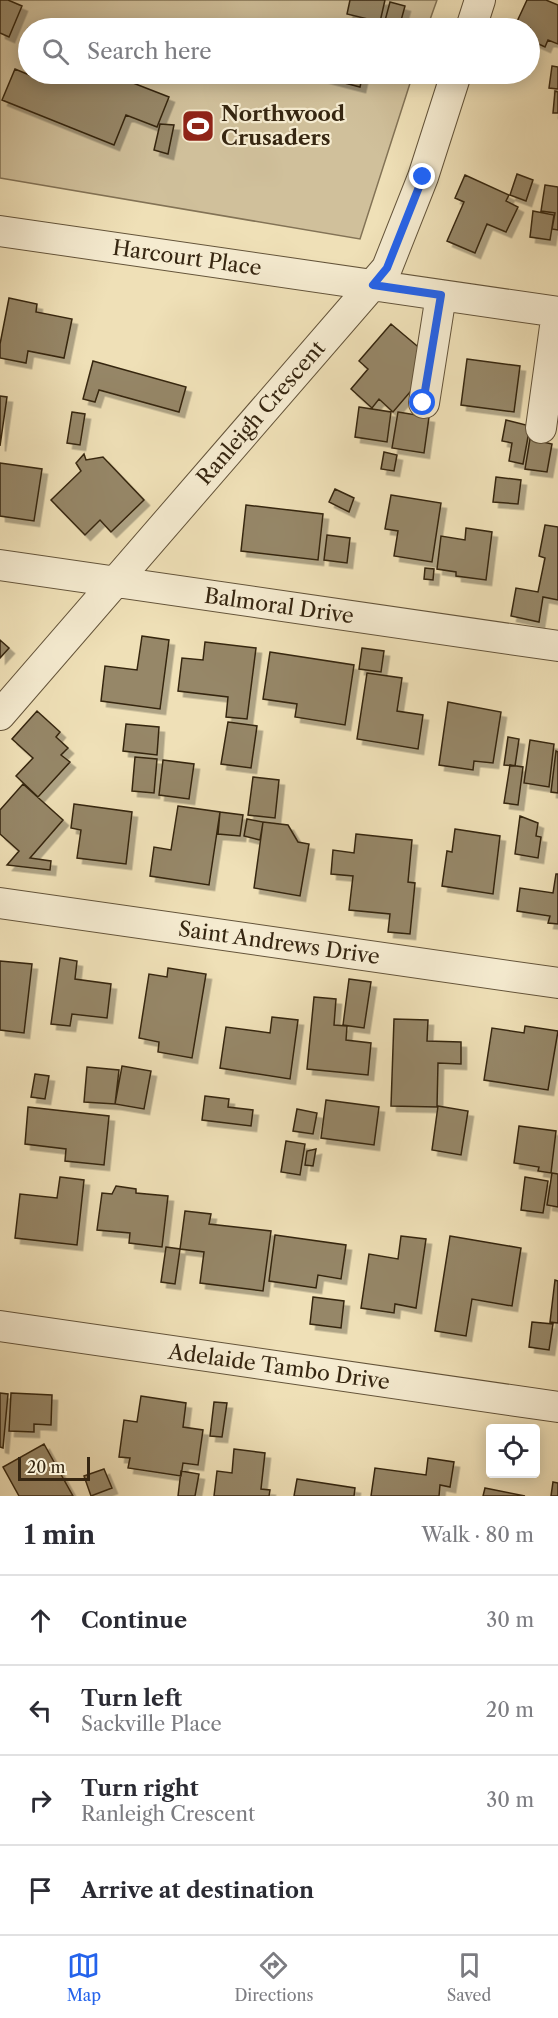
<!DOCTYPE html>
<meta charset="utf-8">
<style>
:root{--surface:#fff;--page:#f7f7f7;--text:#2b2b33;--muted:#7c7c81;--line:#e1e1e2;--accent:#2563eb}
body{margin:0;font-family:"Libre Caslon Text",serif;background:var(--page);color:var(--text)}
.controls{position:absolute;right:18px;bottom:18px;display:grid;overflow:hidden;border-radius:6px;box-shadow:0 3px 15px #0003}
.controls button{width:54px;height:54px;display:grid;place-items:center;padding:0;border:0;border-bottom:2px solid var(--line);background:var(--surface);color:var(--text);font:30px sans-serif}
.scale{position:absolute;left:18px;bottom:15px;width:72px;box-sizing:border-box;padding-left:6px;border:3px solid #362611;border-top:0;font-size:16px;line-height:21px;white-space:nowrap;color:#362611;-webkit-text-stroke:4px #f5ebd0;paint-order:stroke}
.stop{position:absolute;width:18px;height:18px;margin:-14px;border:4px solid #2563eb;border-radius:50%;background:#fff}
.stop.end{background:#2563eb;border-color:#fff;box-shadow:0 2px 6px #0008}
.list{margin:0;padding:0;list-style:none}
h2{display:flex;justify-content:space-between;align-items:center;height:78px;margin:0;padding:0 24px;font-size:26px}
h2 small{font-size:20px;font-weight:400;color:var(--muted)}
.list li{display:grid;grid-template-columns:39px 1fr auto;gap:18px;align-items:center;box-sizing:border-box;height:90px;padding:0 24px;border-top:2px solid var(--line)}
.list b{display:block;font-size:22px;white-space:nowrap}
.list p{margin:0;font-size:20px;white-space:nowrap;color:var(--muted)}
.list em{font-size:20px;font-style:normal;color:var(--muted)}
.icon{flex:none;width:33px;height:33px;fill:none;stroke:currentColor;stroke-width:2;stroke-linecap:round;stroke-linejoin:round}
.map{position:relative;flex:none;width:558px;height:1496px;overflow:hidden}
.search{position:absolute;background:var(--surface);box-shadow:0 3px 15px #0003;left:18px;right:18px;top:18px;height:66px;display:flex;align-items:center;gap:15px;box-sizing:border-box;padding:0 21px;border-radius:33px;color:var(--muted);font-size:22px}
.sheet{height:438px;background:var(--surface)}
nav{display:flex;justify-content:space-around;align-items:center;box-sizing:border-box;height:84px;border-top:2px solid var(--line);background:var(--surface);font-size:16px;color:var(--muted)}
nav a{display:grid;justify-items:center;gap:3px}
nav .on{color:var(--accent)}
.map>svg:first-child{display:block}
</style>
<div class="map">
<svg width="558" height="1496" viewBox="0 0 558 1496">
<defs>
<filter id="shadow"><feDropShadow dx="5.5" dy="5.5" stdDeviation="0" flood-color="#0004"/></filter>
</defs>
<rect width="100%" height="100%" fill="#efe0b7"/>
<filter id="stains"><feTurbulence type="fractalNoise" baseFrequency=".00333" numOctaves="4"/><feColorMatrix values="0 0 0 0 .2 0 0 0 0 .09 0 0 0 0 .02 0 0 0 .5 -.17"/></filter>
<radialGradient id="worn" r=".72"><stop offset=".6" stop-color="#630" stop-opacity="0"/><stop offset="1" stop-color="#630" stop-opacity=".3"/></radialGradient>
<!-- green -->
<path fill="#d0c09b" stroke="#837356" stroke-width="1.5" d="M0,0H437L427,28H28V74H413L360,239L0,178Z"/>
<!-- building -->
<path fill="#968767" stroke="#362611" stroke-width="1.5" filter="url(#shadow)" d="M0,0H8L22,6L9,37L0,33Z
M350,0H385L380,22L347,14Z
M527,0H546L558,5V44L548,40L545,47L530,40V28H514Z
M390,2L405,6L399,28H383Z
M336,23L358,28H335Z
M552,66L558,67V89L549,88Z
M15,69L34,77L35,74H110L169,97L157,127L126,115L114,145L2,100Z
M310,74H363L360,87Z
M555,91L558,92V113H553Z
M160,124L174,125L168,154L154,150Z
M517,174L533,180L526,201L510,195Z
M465,175L509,195L506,201L518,207L506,232L487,224L475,253L447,241L464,202L455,198Z
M545,185L558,187V230L552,229L555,213L541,211Z
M533,211L554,215L550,240L530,237Z
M9,298L37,304L36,312L72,319L64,358L28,351L26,363L0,358V344Z
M391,324L429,356L428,371L393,412L379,399L372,408L351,389L368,369L359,361Z
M467,359L520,366L514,412L461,405Z
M93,361L186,387L179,412L99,390L95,402L83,399Z
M0,396L7,397L0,446Z
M359,407L391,412L387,442L355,437Z
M72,412L85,414L80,445L67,443Z
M398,412L429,417L424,453L392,448Z
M506,420L530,426L523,464L509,461L512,443L502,441Z
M530,439L552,444L547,472L525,469Z
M384,452L397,455L394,471L381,469Z
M84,454L86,460L103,457L144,500L111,532L100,520L85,535L51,500L81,471L76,463Z
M0,463L42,469L34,521L0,516Z
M496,477L521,480L518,504L493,502Z
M335,489L354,498L349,512L329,502Z
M391,495L441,503L432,562L394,556L398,531L385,529Z
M246,505L323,514L318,560L241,551Z
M545,525L558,527V600L543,597L539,622L511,616L516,588L538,592L545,558L539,556Z
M466,528L492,532L486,580L456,576V572L437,569L441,536L465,540Z
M327,535L350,538L347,563L324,560Z
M425,568L434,569L433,580L424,579Z
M142,636L169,640L160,709L101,701L105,666L137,670Z
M0,640L9,648L0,658Z
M205,642L256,648L247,719L226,717L228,697L178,691L182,658L203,660Z
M362,648L384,651L381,672L359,669Z
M270,652L354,665L345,725L295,717L297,704L263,699Z
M367,673L402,678L397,711L423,715L418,749L357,739Z
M448,702L501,712L493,763L474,761L473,770L439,765Z
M37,711L60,732L56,737L68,748L61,755L70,762L38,797L16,776L33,758L12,739Z
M228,722L257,726L251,768L221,764Z
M126,724L159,727L157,755L123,751Z
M508,737L519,739L515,766L504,765Z
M530,740L554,744L549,787L524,783Z
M556,751L558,752V793L551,792Z
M135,757L157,759L154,793L132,791Z
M163,760L194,764L189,799L159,795Z
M510,765L523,767L518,805L504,803Z
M253,777L279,780L275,818L248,815Z
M23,784L63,820L30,858L51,861L50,870L7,865L19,851L0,834V810Z
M74,804L132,812L126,864L77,858L81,830L71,828Z
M178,806L220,812L209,885L150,876L154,847L171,850Z
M220,812L243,815L240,836L218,834Z
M520,816L538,823L536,836L541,837L538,858L515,854Z
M247,819L263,822L260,840L244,836Z
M263,822L288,825L298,842L309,844L300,896L254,888Z
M455,829L500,836L493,894L442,886L447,851L452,852Z
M356,834L412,840L408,882L415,883L410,934L388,932L390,914L349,910L353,876L331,874L333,850L354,853Z
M556,874H558V924L548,923L550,916L517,911L520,888L553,893Z
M60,958L77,961L75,979L111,984L107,1018L72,1014L70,1026L51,1024Z
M0,961L32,964L24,1033L0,1030Z
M168,968L206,974L192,1058L158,1052L159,1042L139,1038L149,974L167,977Z
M349,979L371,982L364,1028L343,1025Z
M314,997L336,999L334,1025L347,1026L346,1040L371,1043L368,1075L307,1069Z
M272,1017L298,1020L290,1079L220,1068L226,1027L270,1033Z
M394,1019L428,1020L427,1041L461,1042V1064L438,1063L437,1107L391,1106Z
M525,1026L558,1031L548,1090L484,1080L492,1028L524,1033Z
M122,1066L151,1071L144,1109L115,1104Z
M87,1067L119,1070L115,1104L84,1102Z
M35,1074L49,1076L45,1099L31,1097Z
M205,1096L229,1099L228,1107L253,1110L251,1126L202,1120Z
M326,1100L379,1107L374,1145L321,1138Z
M438,1106L468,1111L461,1155L432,1150Z
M28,1107L109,1116L104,1165L65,1161L66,1149L25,1144Z
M297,1109L317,1113L313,1134L293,1131Z
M519,1126L556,1131L551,1173L538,1171L539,1167L514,1163Z
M286,1141L305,1144L300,1175L281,1172Z
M316,1149L313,1166L305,1165L307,1151Z
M552,1173L558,1174V1207L547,1205Z
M60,1177L84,1180L77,1245L15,1238L20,1194L57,1198Z
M525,1177L548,1181L543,1213L521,1210Z
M116,1186L136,1189V1193L168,1196L162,1247L129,1243L130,1233L97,1230L102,1193L112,1194Z
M185,1211L211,1214L209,1224L271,1231L263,1291L200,1283L204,1252L180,1249Z
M275,1235L346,1245L341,1279L318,1275L316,1288L269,1281Z
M401,1236L426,1239L416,1308L395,1304L394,1313L361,1308L369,1254L398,1259Z
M450,1236L521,1248L512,1306L472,1299L466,1336L435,1331Z
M166,1247L180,1249L175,1284L161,1282Z
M555,1280L558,1281V1323L550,1322Z
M313,1297L344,1301L341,1328L310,1324Z
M532,1322L553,1324L549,1350L529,1347Z
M0,1393L8,1394L3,1448L0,1447Z
M11,1393L52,1395L51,1425L34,1424V1432L9,1431Z
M141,1396L186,1403L183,1427L203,1430L198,1465L183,1463L181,1476L128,1468L130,1458L119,1457L124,1420L137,1422Z
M214,1402L227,1403L222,1437L210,1436Z
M44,1444L73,1496H19L3,1467Z
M234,1449L265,1453L261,1489L270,1490L269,1496H214L217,1471L232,1473Z
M428,1458L454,1462L450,1487L440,1485L439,1496H371L375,1468L426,1475Z
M104,1469L112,1488L91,1496L84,1476Z
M181,1471L199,1474L195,1496H178Z
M297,1479L355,1488L354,1496H294Z
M553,1482L558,1483V1496H551Z
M485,1488L525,1496H483Z"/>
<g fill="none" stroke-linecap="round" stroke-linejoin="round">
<!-- minor casing -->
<g stroke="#64543a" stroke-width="32">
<path id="minor" d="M471,28L480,0
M0,231L558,312
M424,403L441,295
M541,428L557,312
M0,565L558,646
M0,715L387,268L423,177L456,74
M0,903L558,983
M0,1326L558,1407"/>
</g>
<!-- minor -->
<use href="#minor" stroke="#f5ebd0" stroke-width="30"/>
</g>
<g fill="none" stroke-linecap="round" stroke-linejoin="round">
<!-- route -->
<path stroke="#2563eb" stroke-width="8" d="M423,177L387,268L373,285L441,295L423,403"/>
</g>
<!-- icons -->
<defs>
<g id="stadium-square" transform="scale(1.725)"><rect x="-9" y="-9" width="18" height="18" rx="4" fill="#8f2418" stroke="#f5ebd0"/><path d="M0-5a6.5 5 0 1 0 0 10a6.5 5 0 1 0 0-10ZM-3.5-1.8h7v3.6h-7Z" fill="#fff"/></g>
</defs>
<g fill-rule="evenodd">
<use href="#stadium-square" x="198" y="126"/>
</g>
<g text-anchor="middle" stroke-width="4.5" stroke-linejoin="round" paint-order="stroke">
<!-- poi labels -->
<g font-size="21" font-weight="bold" fill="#362611" stroke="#f5ebd0" text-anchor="start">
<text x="221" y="121">Northwood<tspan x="221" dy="24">Crusaders</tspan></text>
</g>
<!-- street labels -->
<g font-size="21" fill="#362611" stroke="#f5ebd0">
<text transform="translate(187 258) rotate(8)" y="7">Harcourt Place</text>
<text transform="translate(261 413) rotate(-49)" y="7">Ranleigh Crescent</text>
<text transform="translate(279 606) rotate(8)" y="7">Balmoral Drive</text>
<text transform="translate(279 943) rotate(8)" y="7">Saint Andrews Drive</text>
<text transform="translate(279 1367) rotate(8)" y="7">Adelaide Tambo Drive</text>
</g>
</g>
<rect width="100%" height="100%" filter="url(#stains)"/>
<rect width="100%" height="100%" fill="url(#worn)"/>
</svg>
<div class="controls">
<button><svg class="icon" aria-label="locate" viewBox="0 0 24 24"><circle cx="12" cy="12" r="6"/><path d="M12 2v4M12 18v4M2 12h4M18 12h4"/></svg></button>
</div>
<div class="scale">20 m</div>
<div class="stop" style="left:423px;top:403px"></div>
<div class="stop end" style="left:423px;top:177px"></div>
<div class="search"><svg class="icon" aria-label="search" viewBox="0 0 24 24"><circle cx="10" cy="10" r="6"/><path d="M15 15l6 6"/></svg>Search here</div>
</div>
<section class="sheet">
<h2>1 min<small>Walk · 80 m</small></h2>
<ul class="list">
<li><svg class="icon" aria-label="ahead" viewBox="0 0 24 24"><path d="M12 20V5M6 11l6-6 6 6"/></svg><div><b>Continue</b></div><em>30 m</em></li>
<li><svg class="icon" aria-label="left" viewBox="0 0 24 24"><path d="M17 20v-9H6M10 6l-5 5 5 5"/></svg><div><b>Turn left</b><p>Sackville Place</p></div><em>20 m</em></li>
<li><svg class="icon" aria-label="right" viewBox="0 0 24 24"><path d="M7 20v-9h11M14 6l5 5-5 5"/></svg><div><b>Turn right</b><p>Ranleigh Crescent</p></div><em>30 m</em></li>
<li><svg class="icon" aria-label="arrive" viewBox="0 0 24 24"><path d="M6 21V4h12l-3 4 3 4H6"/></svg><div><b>Arrive at destination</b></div></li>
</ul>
</section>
<nav>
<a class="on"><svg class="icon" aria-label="map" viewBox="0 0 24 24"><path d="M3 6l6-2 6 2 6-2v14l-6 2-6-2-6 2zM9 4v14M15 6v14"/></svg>Map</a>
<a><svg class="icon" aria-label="directions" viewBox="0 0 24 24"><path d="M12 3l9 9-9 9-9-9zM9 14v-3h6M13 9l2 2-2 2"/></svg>Directions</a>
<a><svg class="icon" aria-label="saved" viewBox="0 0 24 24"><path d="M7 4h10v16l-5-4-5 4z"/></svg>Saved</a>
</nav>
